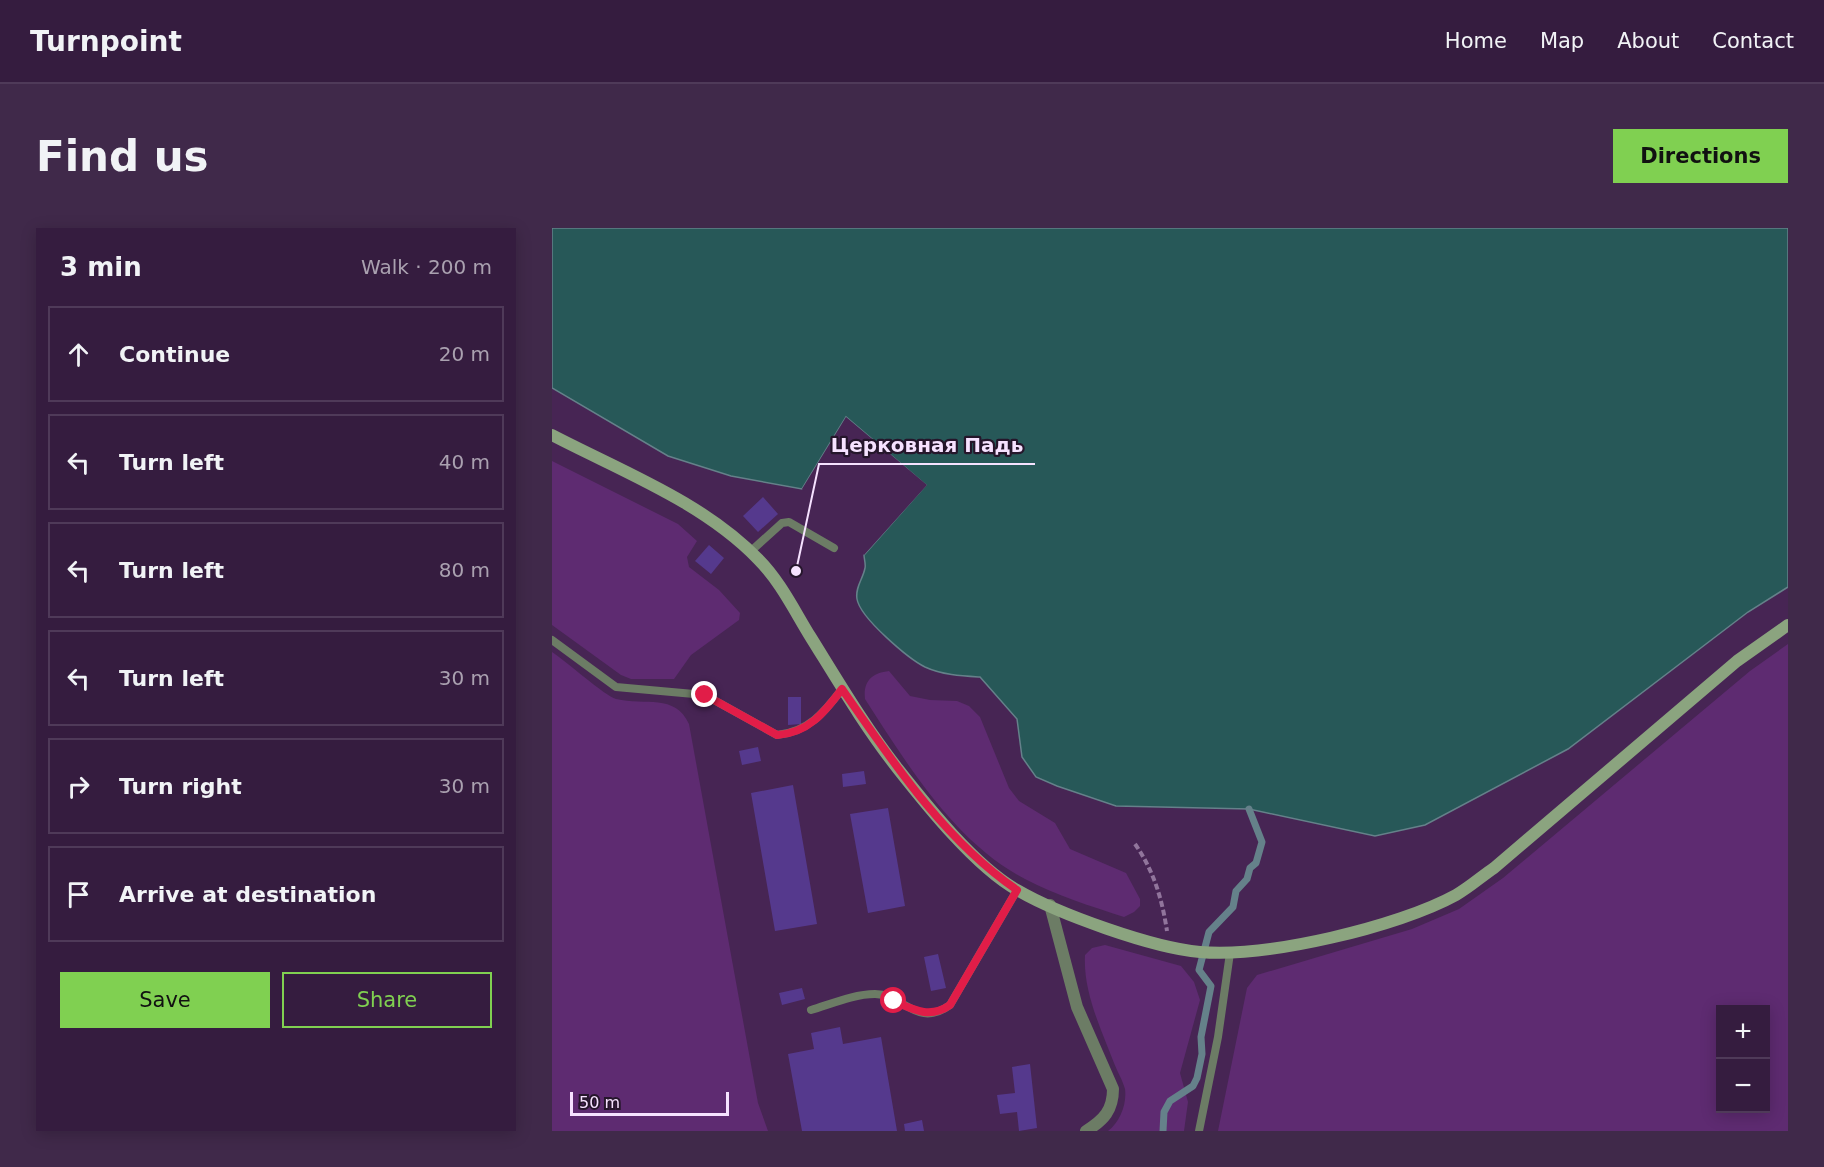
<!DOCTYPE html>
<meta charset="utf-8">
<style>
:root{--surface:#351c3f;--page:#40294a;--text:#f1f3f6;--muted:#aaa1b0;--line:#4f3a59;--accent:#80d051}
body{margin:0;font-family:"DejaVu Sans",sans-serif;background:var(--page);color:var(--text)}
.controls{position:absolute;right:18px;bottom:18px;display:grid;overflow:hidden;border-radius:0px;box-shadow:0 3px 15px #0003}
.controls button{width:54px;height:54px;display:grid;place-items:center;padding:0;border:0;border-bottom:2px solid var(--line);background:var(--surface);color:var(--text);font:30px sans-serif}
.scale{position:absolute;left:18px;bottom:15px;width:159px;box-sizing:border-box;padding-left:6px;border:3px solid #f6e2ff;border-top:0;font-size:16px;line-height:21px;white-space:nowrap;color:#f6e2ff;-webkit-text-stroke:4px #25162b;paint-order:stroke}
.stop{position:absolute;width:18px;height:18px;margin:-14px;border:4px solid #e11d48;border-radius:50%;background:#fff}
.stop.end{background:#e11d48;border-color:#fff;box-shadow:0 2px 6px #0008}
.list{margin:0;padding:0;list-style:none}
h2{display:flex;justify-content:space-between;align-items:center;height:78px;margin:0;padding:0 24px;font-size:26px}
h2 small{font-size:20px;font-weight:400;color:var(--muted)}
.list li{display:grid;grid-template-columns:39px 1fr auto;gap:18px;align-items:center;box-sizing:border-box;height:96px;margin:0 12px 12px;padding:0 12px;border:2px solid var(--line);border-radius:0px}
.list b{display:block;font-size:22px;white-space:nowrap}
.list em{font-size:20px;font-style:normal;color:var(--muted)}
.actions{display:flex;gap:12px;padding:18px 24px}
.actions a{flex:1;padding:14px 0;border:2px solid var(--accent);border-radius:0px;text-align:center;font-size:21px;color:var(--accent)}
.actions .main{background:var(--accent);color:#111}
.icon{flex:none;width:33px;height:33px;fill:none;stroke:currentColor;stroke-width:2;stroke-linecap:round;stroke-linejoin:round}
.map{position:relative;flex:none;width:1236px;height:903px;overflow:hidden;border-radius:0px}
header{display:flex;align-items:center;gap:36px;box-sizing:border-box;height:84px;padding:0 30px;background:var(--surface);border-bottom:2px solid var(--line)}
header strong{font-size:28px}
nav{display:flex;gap:33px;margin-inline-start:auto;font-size:21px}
.intro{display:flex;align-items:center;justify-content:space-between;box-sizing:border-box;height:144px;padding:0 36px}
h1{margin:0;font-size:42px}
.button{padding:15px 27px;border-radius:0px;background:var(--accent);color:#111;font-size:21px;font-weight:700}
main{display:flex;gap:36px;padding:0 36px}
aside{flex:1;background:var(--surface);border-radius:0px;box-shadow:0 3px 15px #0003}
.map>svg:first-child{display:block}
</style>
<header>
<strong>Turnpoint</strong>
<nav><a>Home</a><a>Map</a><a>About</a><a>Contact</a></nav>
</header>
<div class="intro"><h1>Find us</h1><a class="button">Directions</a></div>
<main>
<aside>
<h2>3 min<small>Walk · 200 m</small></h2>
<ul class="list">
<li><svg class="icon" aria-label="ahead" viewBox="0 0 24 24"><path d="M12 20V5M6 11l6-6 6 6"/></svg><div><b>Continue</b></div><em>20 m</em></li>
<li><svg class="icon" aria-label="left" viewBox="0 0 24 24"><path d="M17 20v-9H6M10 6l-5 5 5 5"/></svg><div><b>Turn left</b></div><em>40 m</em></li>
<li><svg class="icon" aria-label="left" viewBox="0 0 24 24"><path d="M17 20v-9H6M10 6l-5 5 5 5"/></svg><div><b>Turn left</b></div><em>80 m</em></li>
<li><svg class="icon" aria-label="left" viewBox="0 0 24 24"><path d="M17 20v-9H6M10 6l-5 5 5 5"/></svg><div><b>Turn left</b></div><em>30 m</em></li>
<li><svg class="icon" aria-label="right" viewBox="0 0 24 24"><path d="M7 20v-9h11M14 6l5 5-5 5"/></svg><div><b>Turn right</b></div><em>30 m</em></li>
<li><svg class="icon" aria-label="arrive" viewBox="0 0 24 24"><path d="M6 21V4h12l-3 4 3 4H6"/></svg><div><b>Arrive at destination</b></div></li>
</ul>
<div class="actions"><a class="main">Save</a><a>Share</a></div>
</aside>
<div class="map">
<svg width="1236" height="903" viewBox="0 0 1236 903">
<rect width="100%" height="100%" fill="#472554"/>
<!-- green -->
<path fill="#5e2b71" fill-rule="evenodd" d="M0,233L126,296L145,313L135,329L137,339L167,362L188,385L187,392L139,427L122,451H79L69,447L0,397Z
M1236,416V903H666L695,760L705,747L860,701L907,681L951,650L1198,443ZM1168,782H1214V880H1168Z
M0,424C14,433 53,468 64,471C93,478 123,465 137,496L206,875L216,903H0Z
M337,443L358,468L378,472L405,473L417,478L428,489L457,560L467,573L503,595L518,621L574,645L588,671V678L582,684L572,689C539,678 505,668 473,651C402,614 355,536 313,471C311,453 320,445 337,443Z
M553,717L629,738L642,754L648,772L628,845L636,874L632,903H556C568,894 575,876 573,861C571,853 565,843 562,835C549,801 531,764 533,727L540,720Z"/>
<!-- water -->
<path fill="#275858" stroke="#65818a" stroke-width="1.5" d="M0,0H1236V359L1196,384L1016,521L873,597L823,608L697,581L564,578L505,558L484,549L470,529L465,491L428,449C411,448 390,447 373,439C357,431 308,390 305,371C303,359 311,351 313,340C314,336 312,331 312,327L374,257L294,189L250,261L179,248L116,228L0,160Z"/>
<!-- pier -->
<path fill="#472554" d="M294,189L375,257L312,327L310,324L370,258L295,194L252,263L250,261Z"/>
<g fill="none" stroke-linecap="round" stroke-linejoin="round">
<!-- stream -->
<path stroke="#65818a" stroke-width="7" d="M611,903L612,884L618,873L641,858L645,850L650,826L649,809L659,758L647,742L657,704L681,679L684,663L695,651L698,640L704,635L710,614L697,581"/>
</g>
<!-- building -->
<path fill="#55398d" d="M211,269L226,286L206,304L191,288Z
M157,317L172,330L159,346L143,333Z
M236,469H249V496L236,497Z
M206,519L209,533L190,537L187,523Z
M312,543L314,556L291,559L290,546Z
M241,557L265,696L223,703L199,565Z
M336,580L353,678L316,685L298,586Z
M386,726L394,760L379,763L372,729Z
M250,760L253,771L230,777L227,765Z
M288,799L291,816L329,809L345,903H250L236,826L262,821L259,805Z
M478,836L485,900L467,903L465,884L448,886L445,867L463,865L460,839Z
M370,892L372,903H353L352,896Z"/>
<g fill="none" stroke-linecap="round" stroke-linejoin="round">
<!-- path -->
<path stroke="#91759c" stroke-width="4" stroke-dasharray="6 3" stroke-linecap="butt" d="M583,616C602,643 610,671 615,703"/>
<!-- service -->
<path stroke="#6c7c65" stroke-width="8" d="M199,323L230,295L237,294L282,320
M0,412L64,459L153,467L225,507C256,504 272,485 290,461
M259,782C279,776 302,766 323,766C351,766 365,801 398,777L465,662
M647,903L666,809L678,725"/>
<!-- minor -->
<path stroke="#6c7c65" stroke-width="12" d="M498,677L525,779L561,861C561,882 552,892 534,903"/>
<!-- secondary -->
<path stroke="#8ba47f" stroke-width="12" d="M0,207C69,243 151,274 206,331C228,353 242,382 258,408C286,453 313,499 346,541C376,579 423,638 465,662C506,686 601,720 648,724C714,730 846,699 904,667C918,659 930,648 942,640L1185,433L1236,397"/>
</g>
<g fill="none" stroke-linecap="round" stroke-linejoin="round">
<!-- route -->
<path stroke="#e11d48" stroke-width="8" d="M153,467L225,507C256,505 272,485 290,461C340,533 392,612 465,662L398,777C378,791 362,782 342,773"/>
</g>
<!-- callouts -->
<path fill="none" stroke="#f6e2ff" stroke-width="2" d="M244 343L267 236H483"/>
<circle fill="#f6e2ff" stroke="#25162b" stroke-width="2" cx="244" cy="343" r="6"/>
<g font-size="20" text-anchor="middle" font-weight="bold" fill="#f6e2ff" stroke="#25162b" stroke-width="4.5" stroke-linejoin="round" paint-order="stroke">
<text x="375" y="224">Церковная Падь</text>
</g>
</svg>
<div class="controls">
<button>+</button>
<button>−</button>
</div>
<div class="scale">50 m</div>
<div class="stop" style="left:342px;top:773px"></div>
<div class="stop end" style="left:153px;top:467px"></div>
</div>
</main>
